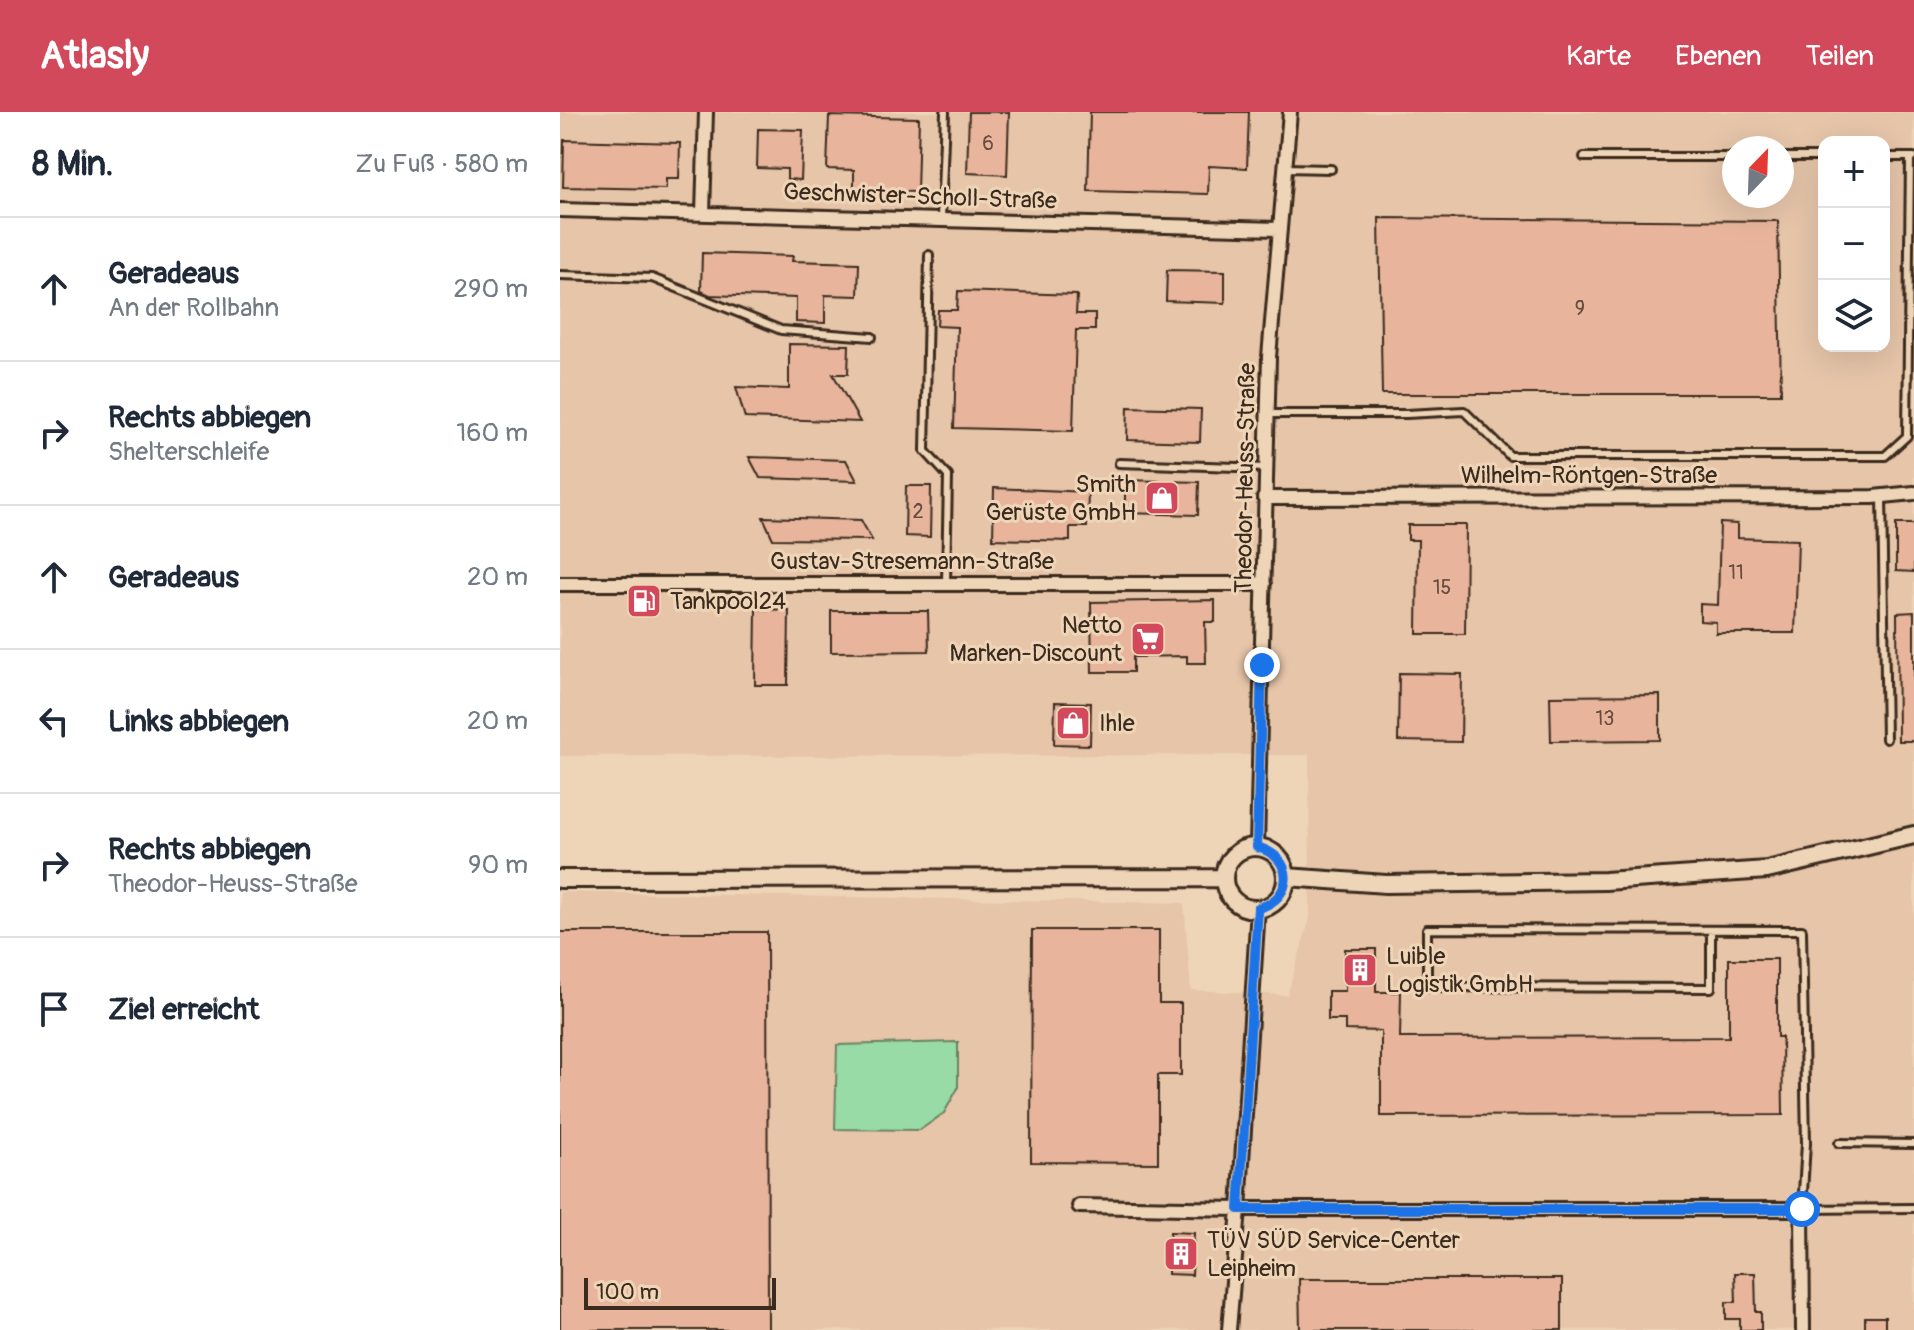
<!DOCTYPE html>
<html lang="de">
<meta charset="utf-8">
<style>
:root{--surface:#fff;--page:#f2f2f3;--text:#1f2937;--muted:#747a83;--line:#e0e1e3;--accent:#d1495b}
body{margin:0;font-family:Pangolin,sans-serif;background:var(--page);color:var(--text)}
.controls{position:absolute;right:24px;top:24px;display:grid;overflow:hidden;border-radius:16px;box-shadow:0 8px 32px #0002}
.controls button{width:72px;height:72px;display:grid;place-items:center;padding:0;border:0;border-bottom:2px solid var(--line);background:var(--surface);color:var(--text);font:40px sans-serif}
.compass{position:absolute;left:1162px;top:24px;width:72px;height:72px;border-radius:50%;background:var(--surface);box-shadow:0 8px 32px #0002;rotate:23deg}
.scale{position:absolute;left:24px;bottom:20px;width:192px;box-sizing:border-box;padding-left:8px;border:4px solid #3b2a1e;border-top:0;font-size:22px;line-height:28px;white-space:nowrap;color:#3b2a1e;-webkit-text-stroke:6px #efd5b7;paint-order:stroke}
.stop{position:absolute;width:24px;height:24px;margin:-18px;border:6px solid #1a73e8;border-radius:50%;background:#fff}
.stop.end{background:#1a73e8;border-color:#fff;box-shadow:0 2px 8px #0008}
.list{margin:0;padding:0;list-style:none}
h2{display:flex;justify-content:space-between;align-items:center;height:104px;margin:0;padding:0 32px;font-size:34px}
h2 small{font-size:26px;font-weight:400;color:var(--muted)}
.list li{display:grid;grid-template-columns:52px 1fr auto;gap:24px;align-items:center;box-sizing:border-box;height:144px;padding:0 32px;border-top:2px solid var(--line)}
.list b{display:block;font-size:30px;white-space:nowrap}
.list p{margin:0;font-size:26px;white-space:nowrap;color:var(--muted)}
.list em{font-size:26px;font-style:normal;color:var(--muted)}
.icon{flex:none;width:44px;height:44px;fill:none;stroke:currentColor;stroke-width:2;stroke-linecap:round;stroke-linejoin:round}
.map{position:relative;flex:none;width:1354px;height:1218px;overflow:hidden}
header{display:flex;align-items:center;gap:48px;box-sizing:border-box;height:112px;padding:0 40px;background:var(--accent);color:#fff}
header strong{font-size:38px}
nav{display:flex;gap:44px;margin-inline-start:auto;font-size:28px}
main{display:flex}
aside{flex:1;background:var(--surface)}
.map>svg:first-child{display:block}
</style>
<header>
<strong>Atlasly</strong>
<nav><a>Karte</a><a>Ebenen</a><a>Teilen</a></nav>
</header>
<main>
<aside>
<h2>8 Min.<small>Zu Fuß · 580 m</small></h2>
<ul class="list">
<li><svg class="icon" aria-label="ahead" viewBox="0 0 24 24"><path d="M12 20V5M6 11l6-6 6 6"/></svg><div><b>Geradeaus</b><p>An der Rollbahn</p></div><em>290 m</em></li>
<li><svg class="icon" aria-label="right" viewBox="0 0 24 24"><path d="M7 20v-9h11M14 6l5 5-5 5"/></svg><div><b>Rechts abbiegen</b><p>Shelterschleife</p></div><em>160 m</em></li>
<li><svg class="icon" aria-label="ahead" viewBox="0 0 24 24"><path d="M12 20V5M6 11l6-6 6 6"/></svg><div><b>Geradeaus</b></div><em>20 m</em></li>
<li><svg class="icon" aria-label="left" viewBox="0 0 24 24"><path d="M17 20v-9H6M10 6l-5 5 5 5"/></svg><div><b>Links abbiegen</b></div><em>20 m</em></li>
<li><svg class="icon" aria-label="right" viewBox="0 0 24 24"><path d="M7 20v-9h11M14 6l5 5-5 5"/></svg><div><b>Rechts abbiegen</b><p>Theodor-Heuss-Straße</p></div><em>90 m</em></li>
<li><svg class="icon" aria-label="arrive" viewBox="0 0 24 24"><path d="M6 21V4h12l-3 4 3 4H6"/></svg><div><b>Ziel erreicht</b></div></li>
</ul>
</aside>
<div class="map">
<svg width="1354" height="1218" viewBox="0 0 1354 1218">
<rect width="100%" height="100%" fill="#efd5b7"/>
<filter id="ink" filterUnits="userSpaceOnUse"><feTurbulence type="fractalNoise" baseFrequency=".0125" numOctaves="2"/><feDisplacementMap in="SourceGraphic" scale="16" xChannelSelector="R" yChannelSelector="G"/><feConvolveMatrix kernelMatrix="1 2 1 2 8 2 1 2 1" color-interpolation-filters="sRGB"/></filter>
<g filter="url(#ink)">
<!-- built -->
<path fill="#e6c5a9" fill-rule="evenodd" d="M0,0H1354V1218H0V780L624,791L631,878L727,883L750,806L749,643L0,644ZM1264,30H1324V234H1264ZM1174,36H1222V84H1174Z"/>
<!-- green -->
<path fill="#98dba6" stroke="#6a8262" stroke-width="2" d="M398,930V976L384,1001L360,1018L275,1017L277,933Z"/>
<!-- building -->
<path fill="#e8b59c" stroke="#3b2a1e" stroke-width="2" d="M409,0H449L447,63L407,61Z
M530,0H689L687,56L649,54L648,82L528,79Z
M269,4L359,6L357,80L321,79V82H310V79L294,78V58L267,57Z
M198,17L243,18L241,68L227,67V57L197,56Z
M4,28L120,31L119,67H106V77L3,75Z
M819,106L1218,109L1221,282H822Z
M142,141L233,144L232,149L299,151L298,184L265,183V211L236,210V186L150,183L141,179Z
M607,158L665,159V191L606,189Z
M398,179L517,183L516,202H535V218H516L513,319L394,316L397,215L377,214L378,198H397Z
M229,232L289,233L288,262H273L300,310L185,306L176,275L229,277Z
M568,295L641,297L640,330L567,328Z
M189,345L286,348L297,369L200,366Z
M565,368L639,370L638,403L565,401Z
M346,374H371L370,425L345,424Z
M434,376L528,380L527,415H510V429L433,427Z
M203,405L301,408L312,428L213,427Z
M1160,411L1177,412V426L1238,428L1235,521H1156V510L1140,509V492L1158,493Z
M1336,412H1354V460L1336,459Z
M848,413H906L905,522H857L858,428H848Z
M655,488V510H645L646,551H627V544L573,545V560H532L531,490Z
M196,497L229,498L228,573H195Z
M271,499H368L369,539L271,540Z
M1354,500V629H1338L1337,501Z
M839,561L902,562L901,630L838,629Z
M1100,583V628L991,629L990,584Z
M495,590L531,591L530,633L494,632Z
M472,818H599V891H621V963H598V1051L471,1050Z
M0,820H207L208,1218H0Z
M785,837H816V880H841L840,926L1169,925V847H1217V925H1222L1223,1003L821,1004V919L785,918V908H768V879H785Z
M610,1120L634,1121L632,1163L608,1162Z
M1175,1161H1195L1196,1200H1201V1218H1180V1207H1166V1190H1176Z
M739,1167H1002V1218H740Z
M1305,1205H1325V1218H1305Z"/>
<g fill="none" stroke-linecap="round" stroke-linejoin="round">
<!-- service casing -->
<g stroke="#3b2a1e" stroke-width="12">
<path id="service" d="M1024,45H1174
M1222,45H1264
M1324,45H1354
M724,56L771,57
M381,107L385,0
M369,143L365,339L388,364L386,472
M0,163L92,166L221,218L312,225
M708,302H846L904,299L950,344H1325L1347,324L1350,45
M559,351L706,356
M1322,384L1326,627
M1151,818V876L867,875V817L1242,818L1246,1031L1242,1097L1354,1096
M1279,1031L1354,1032"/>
</g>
<!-- minor casing -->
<g stroke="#3b2a1e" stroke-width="18">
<path id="minor" d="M0,98L718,117
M143,101L146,0
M704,386L1313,385L1354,381
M0,472H704
M697,735L709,245L730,0
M519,1094L679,1097H1242L1243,1218
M669,1218L679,1097L698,796"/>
</g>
<!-- secondary casing -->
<g stroke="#3b2a1e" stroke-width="22">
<path id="secondary" d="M664 766a31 31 0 1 1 62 0a31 31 0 1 1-62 0Z
M726,765L826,772L1045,769L1207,758L1354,723
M0,767L664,766"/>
</g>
<!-- service -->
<use href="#service" stroke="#efd5b7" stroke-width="6"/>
<!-- minor -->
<use href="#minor" stroke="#efd5b7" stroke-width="12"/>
<!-- secondary -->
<use href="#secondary" stroke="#efd5b7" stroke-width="16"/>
</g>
</g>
<g fill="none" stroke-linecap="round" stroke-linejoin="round" filter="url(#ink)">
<!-- route -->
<path stroke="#1a73e8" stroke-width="10" d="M702,553L697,735C735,745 735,786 698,796L679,1097H1242"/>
</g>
<!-- icons -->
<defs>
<g id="shop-square" transform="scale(1.8)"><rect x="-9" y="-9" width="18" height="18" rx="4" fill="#d1495b" stroke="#efd5b7"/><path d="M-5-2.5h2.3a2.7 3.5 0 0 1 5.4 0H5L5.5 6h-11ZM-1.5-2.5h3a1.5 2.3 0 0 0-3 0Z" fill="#fff"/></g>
<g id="fuel-square" transform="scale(1.8)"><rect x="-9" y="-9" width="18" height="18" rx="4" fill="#d1495b" stroke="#efd5b7"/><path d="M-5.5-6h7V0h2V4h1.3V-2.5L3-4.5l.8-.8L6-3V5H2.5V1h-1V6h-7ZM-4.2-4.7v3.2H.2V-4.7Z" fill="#fff"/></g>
<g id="supermarket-square" transform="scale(1.8)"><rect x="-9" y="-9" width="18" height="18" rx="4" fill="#d1495b" stroke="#efd5b7"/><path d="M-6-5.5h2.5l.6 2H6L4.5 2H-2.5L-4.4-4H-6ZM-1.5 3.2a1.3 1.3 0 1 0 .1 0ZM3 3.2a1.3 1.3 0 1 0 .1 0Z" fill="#fff"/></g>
<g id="building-square" transform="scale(1.8)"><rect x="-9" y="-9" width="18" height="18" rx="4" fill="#d1495b" stroke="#efd5b7"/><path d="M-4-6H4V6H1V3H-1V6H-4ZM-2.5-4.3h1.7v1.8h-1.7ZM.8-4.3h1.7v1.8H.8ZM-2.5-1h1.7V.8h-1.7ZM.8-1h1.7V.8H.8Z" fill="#fff"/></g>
</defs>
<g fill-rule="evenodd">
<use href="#shop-square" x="602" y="386"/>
<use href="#fuel-square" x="84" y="489"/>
<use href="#supermarket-square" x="588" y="527"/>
<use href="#shop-square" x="513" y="611"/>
<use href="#building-square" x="800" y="858"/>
<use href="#building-square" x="621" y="1142"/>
</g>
<g text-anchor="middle" stroke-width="6" stroke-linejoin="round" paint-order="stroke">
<!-- number labels -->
<g font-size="20" fill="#664d3e">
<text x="428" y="38">6</text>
<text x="1020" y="203">9</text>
<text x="358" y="406">2</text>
<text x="1176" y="467">11</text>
<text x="882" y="482">15</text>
<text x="1045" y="613">13</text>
</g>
<!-- street labels -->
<g font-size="24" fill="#3b2a1e" stroke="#efd5b7">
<text transform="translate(360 84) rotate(2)" y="8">Geschwister-Scholl-Straße</text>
<text x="1029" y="371">Wilhelm-Röntgen-Straße</text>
<text transform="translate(685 366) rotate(-89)" y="8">Theodor-Heuss-Straße</text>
<text x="352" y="457">Gustav-Stresemann-Straße</text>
</g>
<!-- poi labels -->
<g font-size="24" fill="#3b2a1e" stroke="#efd5b7" text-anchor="start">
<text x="576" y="380" text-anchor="end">Smith<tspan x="576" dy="28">Gerüste GmbH</tspan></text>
<text x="110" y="497">Tankpool24</text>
<text x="562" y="521" text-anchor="end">Netto<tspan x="562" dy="28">Marken-Discount</tspan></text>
<text x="539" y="619">Ihle</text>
<text x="826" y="852">Luible<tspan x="826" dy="28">Logistik GmbH</tspan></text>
<text x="647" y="1136">TÜV SÜD Service-Center<tspan x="647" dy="28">Leipheim</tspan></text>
</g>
</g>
</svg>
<div class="controls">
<button>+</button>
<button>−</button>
<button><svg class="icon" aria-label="layers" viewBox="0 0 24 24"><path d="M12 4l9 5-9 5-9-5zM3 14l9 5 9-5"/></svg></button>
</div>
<svg class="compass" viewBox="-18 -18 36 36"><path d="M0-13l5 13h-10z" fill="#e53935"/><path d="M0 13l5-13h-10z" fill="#747a83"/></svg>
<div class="scale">100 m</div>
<div class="stop" style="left:1242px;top:1097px"></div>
<div class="stop end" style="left:702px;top:553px"></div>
</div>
</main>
